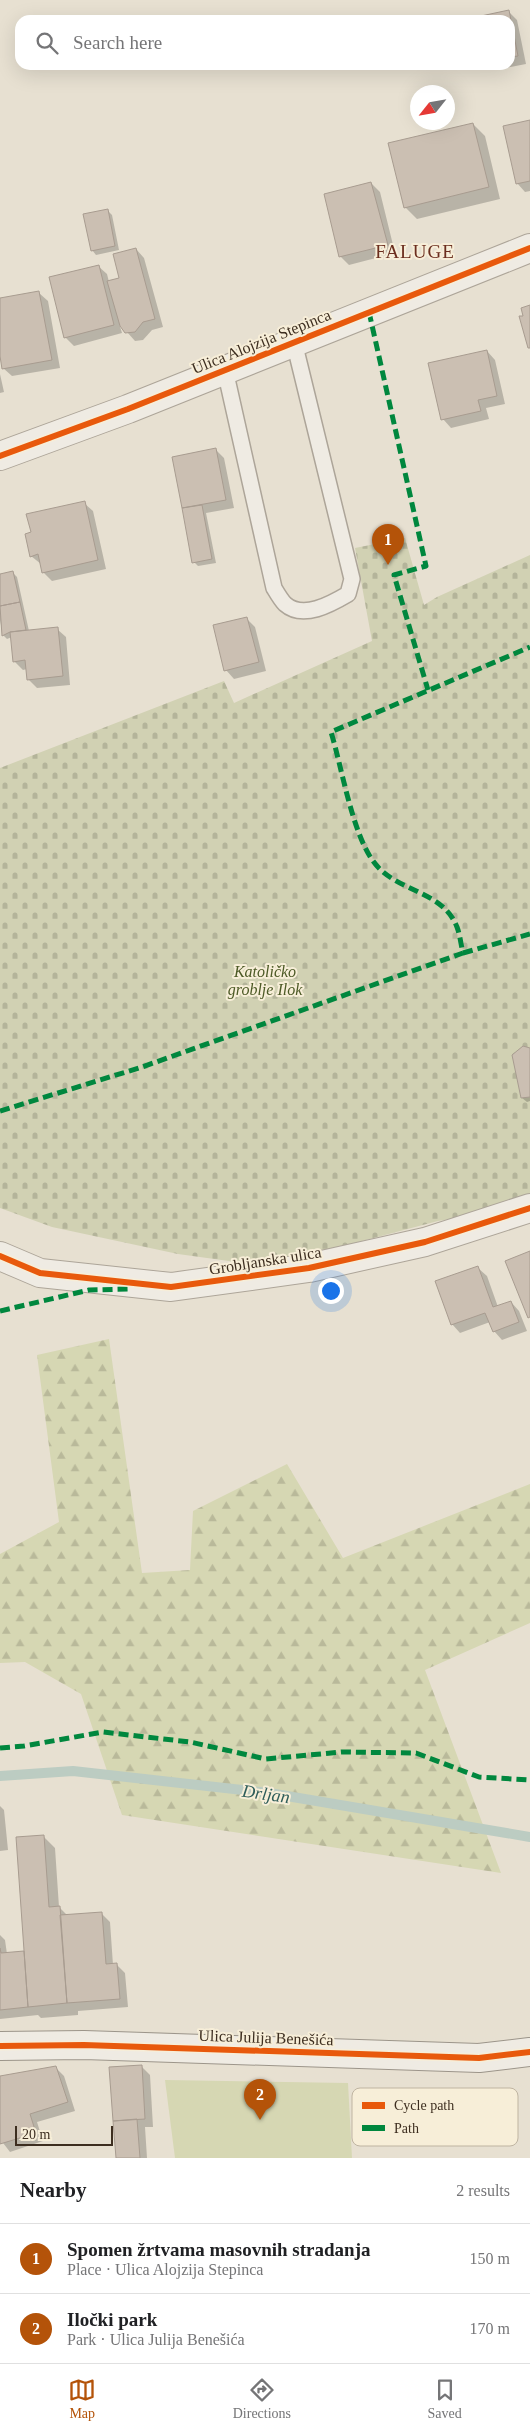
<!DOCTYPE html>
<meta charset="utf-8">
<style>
:root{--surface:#fff;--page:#f6f6f6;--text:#202124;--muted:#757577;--line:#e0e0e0;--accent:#b45309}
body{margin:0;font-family:Georgia,serif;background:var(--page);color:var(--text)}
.compass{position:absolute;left:410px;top:85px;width:45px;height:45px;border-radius:50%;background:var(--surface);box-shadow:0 5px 20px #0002;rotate:239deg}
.scale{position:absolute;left:15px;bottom:12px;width:98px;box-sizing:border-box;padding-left:5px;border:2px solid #3d2e20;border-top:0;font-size:14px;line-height:18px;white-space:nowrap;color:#3d2e20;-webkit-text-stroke:4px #f7eed8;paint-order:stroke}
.you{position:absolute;left:330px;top:1290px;width:18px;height:18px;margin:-12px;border:4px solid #fff;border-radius:50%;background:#1a73e8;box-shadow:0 0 0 8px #1a73e833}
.badge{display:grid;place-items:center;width:32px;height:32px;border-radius:50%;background:var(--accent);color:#fff;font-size:16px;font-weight:700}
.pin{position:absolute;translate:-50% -41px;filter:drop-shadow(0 1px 2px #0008)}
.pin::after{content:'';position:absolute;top:26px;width:18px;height:15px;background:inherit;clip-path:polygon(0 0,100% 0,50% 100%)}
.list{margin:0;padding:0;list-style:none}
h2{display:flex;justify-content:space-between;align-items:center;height:65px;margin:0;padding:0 20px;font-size:21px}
h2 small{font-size:16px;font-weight:400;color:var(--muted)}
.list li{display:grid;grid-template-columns:32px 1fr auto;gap:15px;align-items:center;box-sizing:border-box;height:70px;padding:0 20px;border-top:1px solid var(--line)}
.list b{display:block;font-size:19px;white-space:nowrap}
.list p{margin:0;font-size:16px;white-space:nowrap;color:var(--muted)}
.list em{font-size:16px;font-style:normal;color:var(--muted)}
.icon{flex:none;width:28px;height:28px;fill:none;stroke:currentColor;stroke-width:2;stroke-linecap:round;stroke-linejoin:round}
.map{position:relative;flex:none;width:530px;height:2158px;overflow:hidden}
.search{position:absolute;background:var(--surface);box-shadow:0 5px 20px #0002;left:15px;right:15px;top:15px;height:55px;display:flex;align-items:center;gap:12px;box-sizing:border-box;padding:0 18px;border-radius:15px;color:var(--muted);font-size:19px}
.sheet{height:205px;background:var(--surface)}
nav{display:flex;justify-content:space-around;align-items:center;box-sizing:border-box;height:70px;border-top:1px solid var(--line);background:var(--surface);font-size:14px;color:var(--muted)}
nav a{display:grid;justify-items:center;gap:2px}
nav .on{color:var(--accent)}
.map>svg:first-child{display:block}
</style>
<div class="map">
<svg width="530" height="2158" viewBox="0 0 530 2158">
<defs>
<pattern id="forest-firs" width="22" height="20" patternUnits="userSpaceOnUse" patternTransform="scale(1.25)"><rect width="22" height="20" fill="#d6d7b3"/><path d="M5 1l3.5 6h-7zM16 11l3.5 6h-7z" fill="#b9b99a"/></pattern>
<pattern id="cemetery-stones" width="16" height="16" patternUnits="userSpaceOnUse" patternTransform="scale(1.25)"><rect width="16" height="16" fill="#d1d1b3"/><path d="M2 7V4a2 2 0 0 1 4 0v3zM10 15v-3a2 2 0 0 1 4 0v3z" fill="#b4b49a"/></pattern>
</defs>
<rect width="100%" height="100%" fill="#e7e0d1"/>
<!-- forest -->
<path fill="url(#forest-firs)" d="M109,1339L142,1573L190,1570L193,1511L287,1464L343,1558L530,1484V1623L425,1670L501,1873L122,1815L81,1694L25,1662L0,1663V1554L59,1522L37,1355Z"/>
<!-- cemetery -->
<path fill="url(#cemetery-stones)" d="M405,538L424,605L437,597L530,555V1193L480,1214L438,1221L309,1255L236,1262L178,1254L52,1227L0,1208V768L224,681L234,703L372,641L355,548Z"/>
<!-- park -->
<path fill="#d6d7b3" d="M165,2080L348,2083L352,2158H175Z"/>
<!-- shadow -->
<path fill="#0003" d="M508,11L517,20L526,64L501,69L496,65H510V20H483Z
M530,121V191L525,192L517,183Z
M473,124L485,136L500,199L417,219L405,207Z
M371,183L380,192L395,253L349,265L340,256Z
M108,211L112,215L119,250L96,255L92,250Z
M136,249L144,258L163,327L152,330L143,340L135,341L119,323L122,333L74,346L65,337L98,266L107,274L109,282L121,279Z
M39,293L48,301L60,368L12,376L3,368L0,349V299Z
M487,351L495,360L505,404L486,408L489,419L451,428L443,419Z
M0,374L4,392L0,393Z
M215,449L224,458L234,508L206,513L216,563L198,566L194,562L173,458Z
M84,503L93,511L106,569L52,581L43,572L41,564L31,556Z
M13,573L17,577L29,631L57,629L66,637L70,685L37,688L29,680L27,669L23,670L14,661L12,637L7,639L3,635L0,620V576Z
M246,618L255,627L266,671L234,679L226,670Z
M530,1050V1101L527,1102L522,1098Z
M478,1268L487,1276L498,1307L511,1302L519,1311L527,1331L502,1340L494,1331L490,1322L460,1333L452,1324Z
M0,1806L4,1810L8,1850L0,1851Z
M43,1836L55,1848L59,1907L68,1916L101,1913L110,1922L113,1965L116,1964L125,1973L128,2007L78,2011V2015L41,2018L38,2015L0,2019V1935L5,1940L7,1954L23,1953L25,1955Z
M55,2067L64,2076L75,2111L37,2122L43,2141L10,2152L0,2139V2078Z
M142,2067L150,2075L153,2127H145L147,2158H117Z"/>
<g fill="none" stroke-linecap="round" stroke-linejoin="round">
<!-- stream -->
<path stroke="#bcccc2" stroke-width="10" d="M0,1776L73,1771L269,1793L530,1837"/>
</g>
<!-- building -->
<path fill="#cbbfb2" stroke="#a89c90" d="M509,10L518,56L510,57V20H482L481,16Z
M530,120V181L516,184L503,126Z
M473,123L489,187L404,208L388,143Z
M371,182L388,245L339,257L324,194Z
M108,209L115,246L91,251L83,214Z
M136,248L155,319L143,322L135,332L125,333L120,326L107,281L119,278L113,254Z
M99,265L114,325L64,338L49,277Z
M39,291L52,360L2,369L0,356V298Z
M530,305V348H528L519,316H523L521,308Z
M487,350L497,396L478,400L481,411L441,420L428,363Z
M216,448L226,500L182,508L172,457Z
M85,501L98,560L42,573L38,554L30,557L25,534L31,532L26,514Z
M202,505L212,559L192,563L182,508Z
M13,571L20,602L0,606V574Z
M20,602L26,630L10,632L2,636L0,606Z
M247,617L259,662L224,671L213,625Z
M58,627L63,676L27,680L25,660L13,662L10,632Z
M523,1046L530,1048V1097L521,1098L512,1055Z
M530,1251V1317L528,1318L505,1261Z
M478,1266L493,1307L511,1301L519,1322L493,1332L485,1313L451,1325L435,1281Z
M44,1835L49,1907L60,1906L67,2003L28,2007L16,1837Z
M102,1912L106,1964L117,1963L120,1999L67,2003L60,1915Z
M0,1948L1,1953L24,1951L28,2007L0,2010Z
M142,2065L145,2119L113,2121L109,2067Z
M56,2066L68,2102L30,2114L36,2133L0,2144V2076Z
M137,2119L140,2158H116L113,2121Z"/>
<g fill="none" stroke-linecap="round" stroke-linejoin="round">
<!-- service casing -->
<g stroke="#ada599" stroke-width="18">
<path id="service" d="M225,370L274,588C277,593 281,600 285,604C303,620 331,604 348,594L352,579L294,342"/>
</g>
<!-- minor casing -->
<g stroke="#ada599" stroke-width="30">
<path id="minor" d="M0,456L128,409L530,248
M0,1256L40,1273L171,1287L309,1268L425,1242L530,1208"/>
</g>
<!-- secondary casing -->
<g stroke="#9c958a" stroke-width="30">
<path id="secondary" d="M0,2046L84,2045L479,2058L530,2052"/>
</g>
<!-- service -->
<use href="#service" stroke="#efebe3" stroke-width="15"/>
<!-- minor -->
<use href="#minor" stroke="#efebe3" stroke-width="28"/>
<!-- secondary -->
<use href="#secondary" stroke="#efebe3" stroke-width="28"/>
<!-- quiet -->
<path stroke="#00873e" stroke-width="5" stroke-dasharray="10 5" stroke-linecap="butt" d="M369,312L426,566L394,575L428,690
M463,953L530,934
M0,1111L142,1067L463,953C461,945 460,935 457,927C442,889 396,893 373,861C352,832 342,768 331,732L530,647
M0,1311L89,1290L130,1289
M0,1748L24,1746L103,1732L190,1742L266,1759L342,1752L416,1753L479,1777L530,1780"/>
<!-- cycleway casing -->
<g stroke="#f7eed8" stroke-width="9">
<path id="cycleway" d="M0,456L128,409L530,248
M0,1256L40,1273L171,1287L309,1268L425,1242L530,1208
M0,2046L84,2045L479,2058L530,2052"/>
</g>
<!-- cycleway -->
<use href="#cycleway" stroke="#e8590c" stroke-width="6"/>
</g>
<g text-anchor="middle" stroke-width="4" stroke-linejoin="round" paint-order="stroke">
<!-- street labels -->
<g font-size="16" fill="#3d2e20" stroke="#f7eed8">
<text transform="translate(261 341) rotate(-22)" y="6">Ulica Alojzija Stepinca</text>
<text transform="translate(265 1260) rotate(-9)" y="6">Grobljanska ulica</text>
<text transform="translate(266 2037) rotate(2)" y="6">Ulica Julija Benešića</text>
</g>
<!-- park labels -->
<g font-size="16" font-style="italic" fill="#4d5a26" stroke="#f7eed8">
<text x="265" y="977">Katoličko<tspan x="265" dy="18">groblje Ilok</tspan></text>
</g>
<!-- water labels -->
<g font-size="18" font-style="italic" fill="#2f5d5a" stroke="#f7eed8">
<text transform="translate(266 1794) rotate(8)" y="6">Drljan</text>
</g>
<!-- quarter labels -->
<g font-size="19" letter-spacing="1" fill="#6b2e1e" stroke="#f7eed8">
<text x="415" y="258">FALUGE</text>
</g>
</g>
<!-- legend -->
<rect x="352" y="2088" width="166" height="58" rx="8" fill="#f7eed8" stroke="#bfb4a1" stroke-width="1"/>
<rect x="362" y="2102" width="23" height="7" fill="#e8590c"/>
<rect x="362" y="2125" width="23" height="6" fill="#00873e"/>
<g font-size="14" fill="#3d2e20">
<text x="394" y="2110">Cycle path</text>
<text x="394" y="2133">Path</text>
</g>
</svg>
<svg class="compass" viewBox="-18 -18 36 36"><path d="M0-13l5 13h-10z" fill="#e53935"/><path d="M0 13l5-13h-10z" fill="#757577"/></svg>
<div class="scale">20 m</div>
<div class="you"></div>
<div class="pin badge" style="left:388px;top:565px">1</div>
<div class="pin badge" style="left:260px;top:2120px">2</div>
<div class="search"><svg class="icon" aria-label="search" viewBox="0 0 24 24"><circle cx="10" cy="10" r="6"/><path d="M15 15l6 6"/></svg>Search here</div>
</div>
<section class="sheet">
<h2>Nearby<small>2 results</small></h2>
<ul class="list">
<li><span class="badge">1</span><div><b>Spomen žrtvama masovnih stradanja</b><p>Place · Ulica Alojzija Stepinca</p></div><em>150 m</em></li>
<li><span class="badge">2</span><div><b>Iločki park</b><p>Park · Ulica Julija Benešića</p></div><em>170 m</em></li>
</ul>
</section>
<nav>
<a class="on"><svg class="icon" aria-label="map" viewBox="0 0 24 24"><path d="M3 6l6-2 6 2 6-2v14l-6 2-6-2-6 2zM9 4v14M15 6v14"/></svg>Map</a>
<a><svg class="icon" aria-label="directions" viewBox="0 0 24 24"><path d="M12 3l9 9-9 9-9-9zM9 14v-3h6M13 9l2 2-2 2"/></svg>Directions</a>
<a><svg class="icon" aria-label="saved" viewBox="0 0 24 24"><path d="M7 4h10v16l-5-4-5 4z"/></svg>Saved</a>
</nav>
